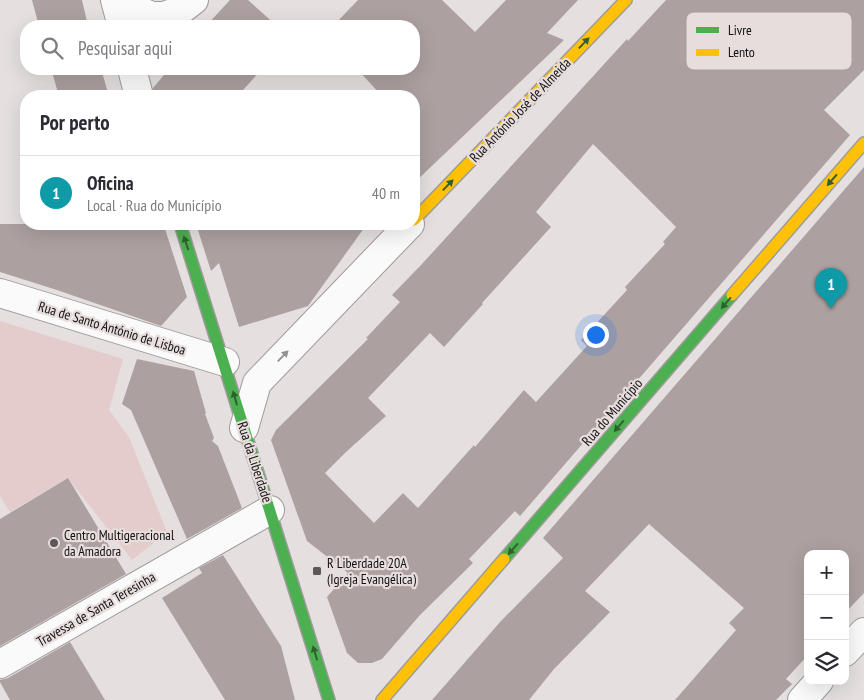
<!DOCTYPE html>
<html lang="pt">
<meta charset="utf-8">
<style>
:root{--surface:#fff;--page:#f2f2f3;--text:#2b2b33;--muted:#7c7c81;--line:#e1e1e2;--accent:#2563eb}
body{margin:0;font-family:"PT Sans Narrow",sans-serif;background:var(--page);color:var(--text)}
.controls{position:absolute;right:15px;bottom:15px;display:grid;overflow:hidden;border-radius:10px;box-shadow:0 5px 20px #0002}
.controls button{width:45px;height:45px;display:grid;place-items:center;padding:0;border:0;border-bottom:1px solid var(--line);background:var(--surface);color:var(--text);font:25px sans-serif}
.you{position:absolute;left:595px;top:334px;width:18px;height:18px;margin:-12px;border:4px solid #fff;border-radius:50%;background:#1a73e8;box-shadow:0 0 0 8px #1a73e833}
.badge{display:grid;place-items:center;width:32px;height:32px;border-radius:50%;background:var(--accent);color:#fff;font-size:16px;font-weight:700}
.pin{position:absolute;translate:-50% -41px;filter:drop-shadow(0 1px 2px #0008)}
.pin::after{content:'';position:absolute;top:26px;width:18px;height:15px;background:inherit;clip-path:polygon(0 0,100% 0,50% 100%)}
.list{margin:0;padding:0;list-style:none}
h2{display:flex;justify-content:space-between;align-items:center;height:65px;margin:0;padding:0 20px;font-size:21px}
h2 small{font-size:16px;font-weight:400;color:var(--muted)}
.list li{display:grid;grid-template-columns:32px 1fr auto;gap:15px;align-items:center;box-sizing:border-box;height:75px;padding:0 20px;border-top:1px solid var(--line)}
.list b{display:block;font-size:19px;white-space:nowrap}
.list p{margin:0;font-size:16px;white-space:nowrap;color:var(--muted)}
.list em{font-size:16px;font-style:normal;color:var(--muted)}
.icon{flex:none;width:28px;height:28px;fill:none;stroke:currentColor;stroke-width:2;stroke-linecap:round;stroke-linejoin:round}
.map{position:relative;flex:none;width:864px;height:700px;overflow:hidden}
.search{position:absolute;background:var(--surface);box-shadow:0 5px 20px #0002;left:20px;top:20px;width:400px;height:55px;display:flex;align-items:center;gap:12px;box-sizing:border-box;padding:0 18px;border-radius:20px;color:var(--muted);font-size:19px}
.panel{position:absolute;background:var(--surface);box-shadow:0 5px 20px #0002;left:20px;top:90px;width:400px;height:140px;border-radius:20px}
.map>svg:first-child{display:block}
</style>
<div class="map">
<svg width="864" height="700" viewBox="0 0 864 700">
<rect width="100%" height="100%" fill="#e5dfdf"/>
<!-- green -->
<path fill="#e5cccc" d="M0,321L123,359L109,410L129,437L167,532L132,560L68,478L10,512L0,496Z"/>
<!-- building -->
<path fill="#aca0a0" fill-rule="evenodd" d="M32,0H82L88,26H39Z
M230,0H248L277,26H206Z
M358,0H442L475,32L506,0H578L547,33L564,40L414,183V96H382L357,69H414V26H333Z
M666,0H864V70L824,110L850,135L520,516L515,511L469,559L473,563L420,615L382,659L372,663H358L347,653L327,597L348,573L307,541L271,440L276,430L368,339L366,338L400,302L392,295L422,264L627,39L628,41ZM593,144L676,227L663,242L665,244L625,287L627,290L581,340L587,346L536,402L524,390L475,447L474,445L418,508L403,493L374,523L325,473L346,452L386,416L368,398L430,333L444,347L483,304L482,303L551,227L536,212Z
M51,69H101L109,96H59Z
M169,69H262L243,90L239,96H154L153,88Z
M864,167V593L845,613V554H808V655L786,679L792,684L776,700H675L736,630L729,623L744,608L649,524L585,591L610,612L554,669L529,700H432L501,621L563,558L543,538Z
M0,224H165V229L187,297L161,326L57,290L0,272Z
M196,224H367L308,306L239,327L219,263L211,271Z
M137,359L194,371L206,413L205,414L214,438L212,441L218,446L242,508L187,539L131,410L122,404Z
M68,478L126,574L0,646V519Z
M223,555L281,646L295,700H225L162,598L202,573L199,568Z
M70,642L105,700H10L0,682V680L8,678Z"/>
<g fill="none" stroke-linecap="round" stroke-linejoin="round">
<!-- street casing -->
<g stroke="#9f9b9b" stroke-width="30">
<path id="street" d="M115,0L122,26
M127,0L135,9L152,16H164L181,10L194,0
M132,69L139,96
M0,293L225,362
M244,428L257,383L410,224
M845,652L864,632
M0,664L270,510
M802,700L819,681"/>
</g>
<!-- fast casing -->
<g stroke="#9f9b9b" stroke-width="14">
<path id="fast" d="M180,224L329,700
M504,559L732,295"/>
</g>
<!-- slow casing -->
<g stroke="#9f9b9b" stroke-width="14">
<path id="slow" d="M414,220L626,0
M732,295L864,143
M382,700L504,559"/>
</g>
<!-- street -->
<use href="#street" stroke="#fbfafa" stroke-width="28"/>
<!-- fast -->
<use href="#fast" stroke="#4caf50" stroke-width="11"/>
<!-- slow -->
<use href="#slow" stroke="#ffc107" stroke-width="11"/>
</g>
<!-- one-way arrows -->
<defs><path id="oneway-solid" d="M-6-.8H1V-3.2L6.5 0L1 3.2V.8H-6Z" transform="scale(1.25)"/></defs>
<g fill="#306030">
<use href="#oneway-solid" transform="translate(584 43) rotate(-46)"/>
<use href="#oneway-solid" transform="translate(832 180) rotate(131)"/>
<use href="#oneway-solid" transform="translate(448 185) rotate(-46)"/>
<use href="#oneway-solid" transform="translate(186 243) rotate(-108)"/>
<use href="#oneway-solid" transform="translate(726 303) rotate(131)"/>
<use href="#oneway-solid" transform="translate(235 398) rotate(-106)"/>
<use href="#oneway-solid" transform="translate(619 426) rotate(131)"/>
<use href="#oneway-solid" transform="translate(513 549) rotate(131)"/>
<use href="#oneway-solid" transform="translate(315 653) rotate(-107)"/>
</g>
<use fill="#939191" href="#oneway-solid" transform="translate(283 356) rotate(-46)"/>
<!-- markers -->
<g fill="#5d5959" stroke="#e7dddd" stroke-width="2">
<circle cx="54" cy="543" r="5"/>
<rect x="312" y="566" width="10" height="10" rx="2.5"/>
</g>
<g text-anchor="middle" stroke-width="4.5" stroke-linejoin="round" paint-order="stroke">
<!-- street labels -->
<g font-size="14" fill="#141111" stroke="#e7dddd">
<text transform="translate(520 110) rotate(-46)" y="5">Rua António José de Almeida</text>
<text transform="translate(112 328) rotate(17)" y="5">Rua de Santo António de Lisboa</text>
<text transform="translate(612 412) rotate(-49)" y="5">Rua do Município</text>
<text transform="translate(255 462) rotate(72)" y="5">Rua da Liberdade</text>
<text transform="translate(96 609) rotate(-30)" y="5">Travessa de Santa Teresinha</text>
</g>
<!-- poi labels -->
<g font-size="14" fill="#141111" stroke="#e7dddd" text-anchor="start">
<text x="64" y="540">Centro Multigeracional<tspan x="64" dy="16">da Amadora</tspan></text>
<text x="327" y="568">R Liberdade 20A<tspan x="327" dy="16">(Igreja Evangélica)</tspan></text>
</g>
</g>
<!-- legend -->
<rect x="686" y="12" width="166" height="58" rx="8" fill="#e7dddd" stroke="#a8a0a0" stroke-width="1"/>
<rect x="696" y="27" width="23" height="6" fill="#4caf50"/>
<rect x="696" y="49" width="23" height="7" fill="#ffc107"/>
<g font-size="14" fill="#141111">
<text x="728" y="35">Livre</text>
<text x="728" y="57">Lento</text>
</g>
</svg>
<div class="controls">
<button>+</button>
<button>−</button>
<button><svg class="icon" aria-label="layers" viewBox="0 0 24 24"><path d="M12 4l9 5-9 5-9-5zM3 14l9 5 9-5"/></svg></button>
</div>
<div class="you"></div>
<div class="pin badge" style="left:831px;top:309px;background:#0f9aa8">1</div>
<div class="search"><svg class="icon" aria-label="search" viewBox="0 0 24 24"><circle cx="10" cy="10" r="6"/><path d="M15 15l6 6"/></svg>Pesquisar aqui</div>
<section class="panel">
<h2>Por perto<small></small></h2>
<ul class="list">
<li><span class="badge" style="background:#0f9aa8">1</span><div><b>Oficina</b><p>Local · Rua do Município</p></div><em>40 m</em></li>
</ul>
</section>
</div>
